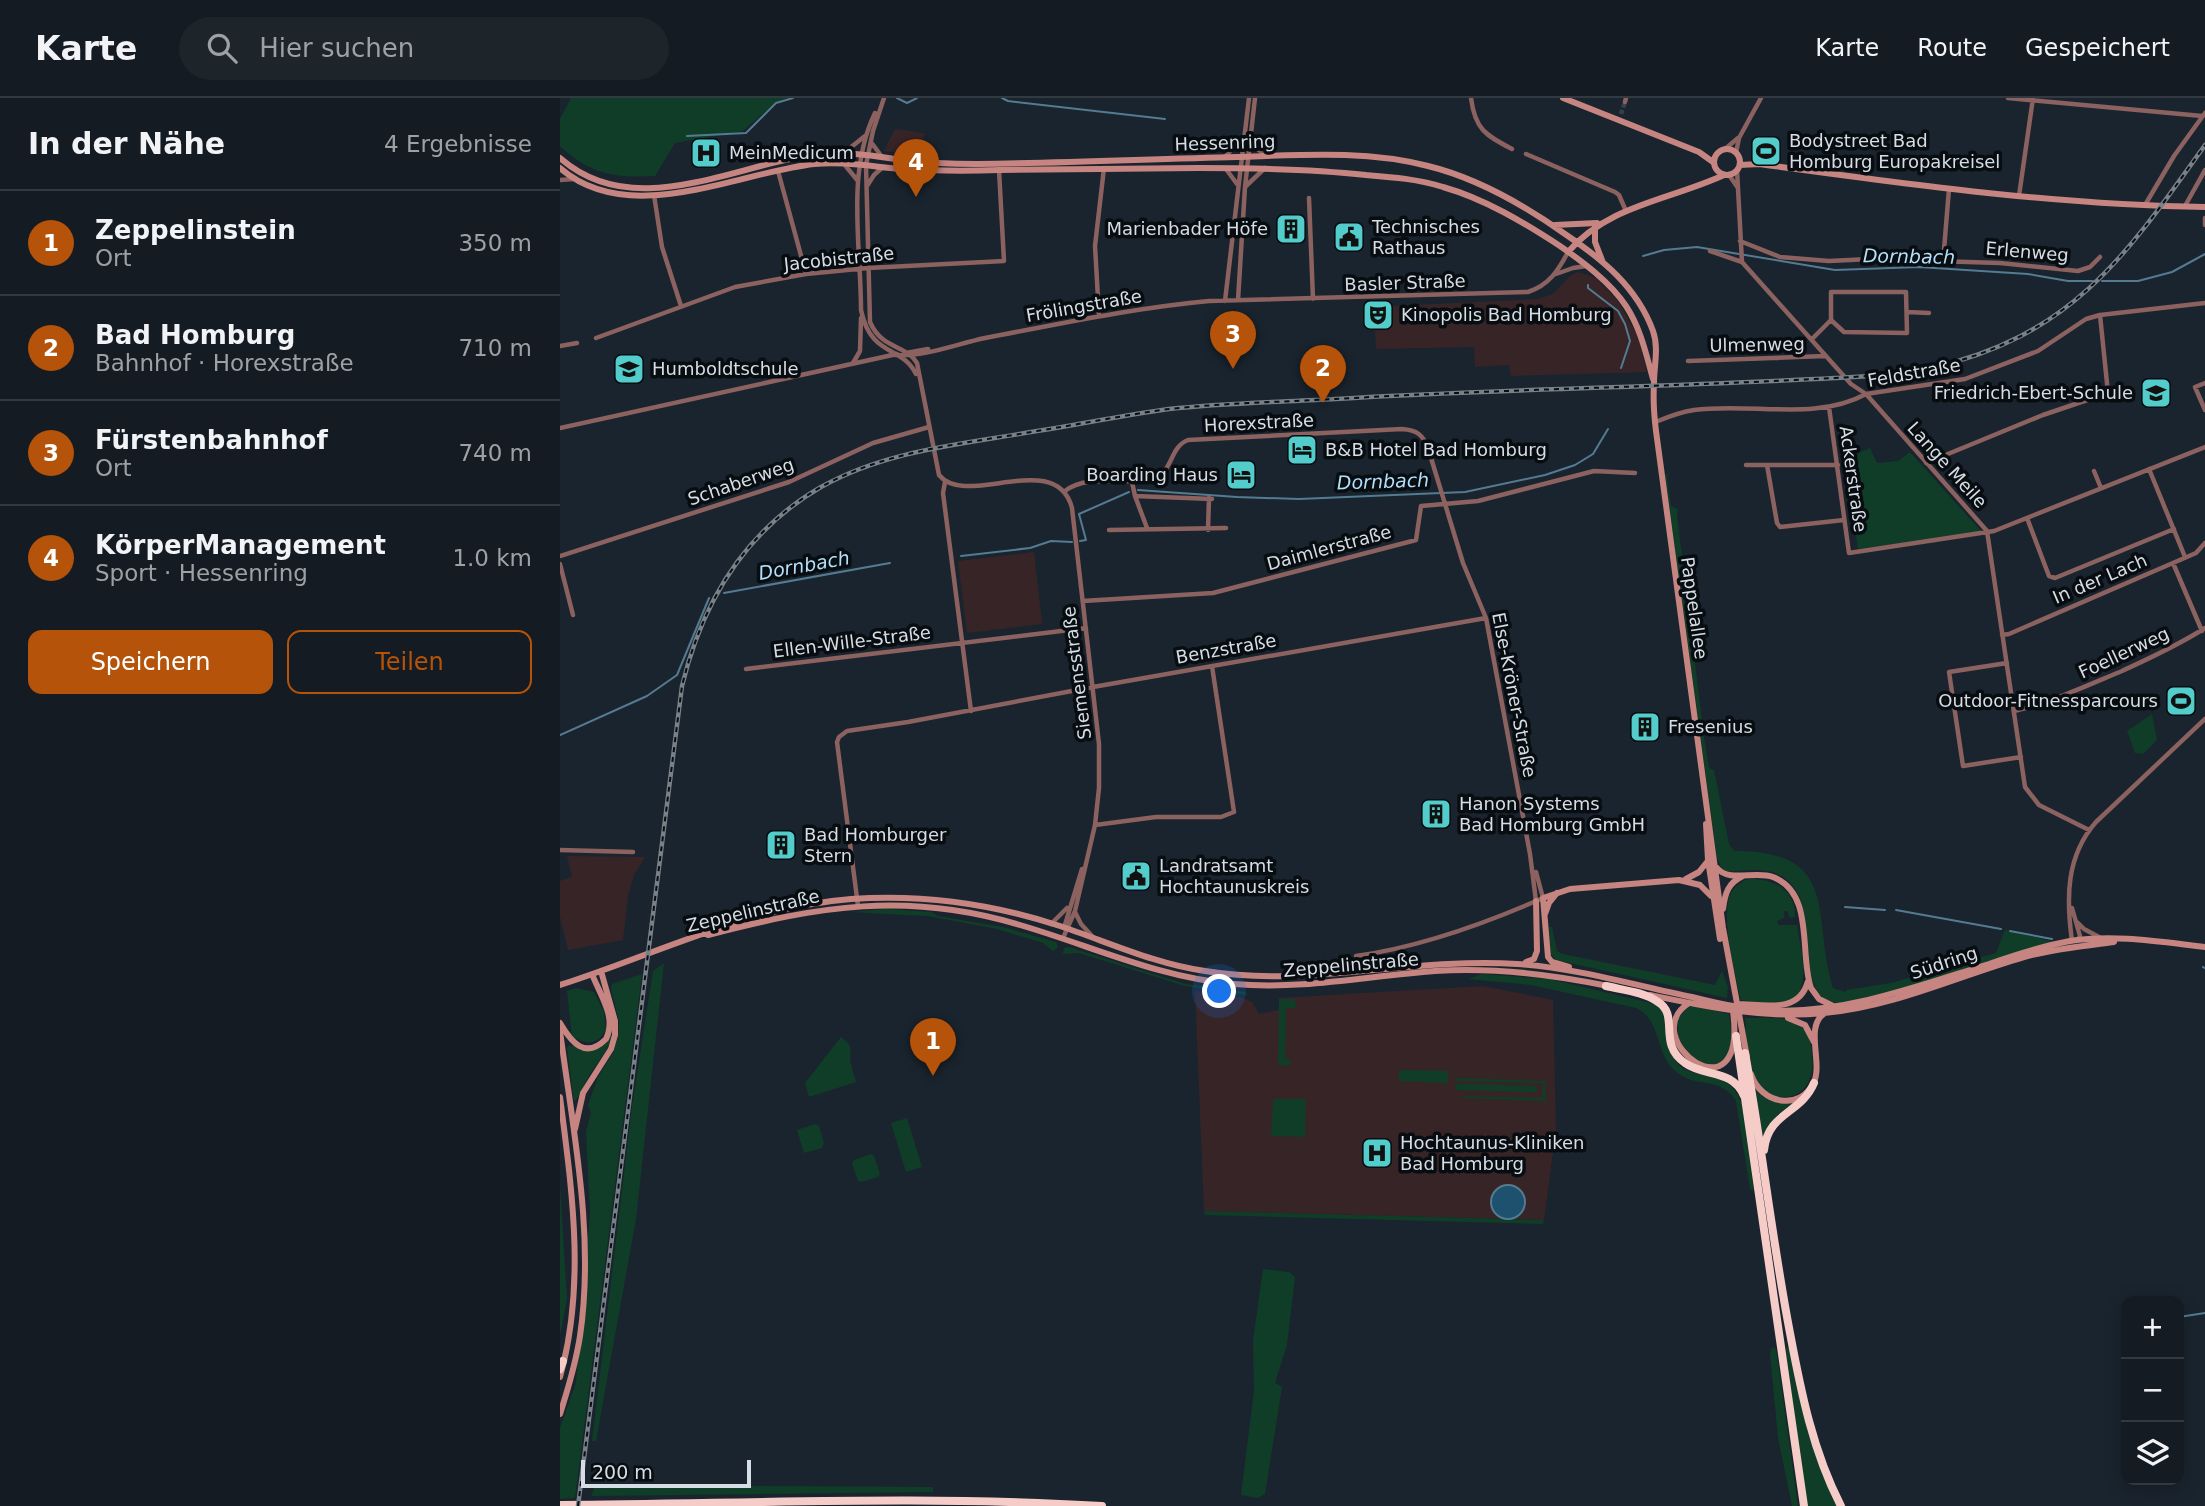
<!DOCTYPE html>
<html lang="de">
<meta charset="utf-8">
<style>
:root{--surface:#141b22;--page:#1d242a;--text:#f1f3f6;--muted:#9da1a5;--line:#333940;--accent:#b45309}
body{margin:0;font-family:"DejaVu Sans",sans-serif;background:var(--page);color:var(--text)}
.controls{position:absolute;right:21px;bottom:21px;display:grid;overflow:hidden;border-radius:14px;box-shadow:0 4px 18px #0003}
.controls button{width:63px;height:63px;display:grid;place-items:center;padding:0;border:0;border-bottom:2px solid var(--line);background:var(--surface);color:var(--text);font:35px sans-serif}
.scale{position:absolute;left:21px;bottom:18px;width:170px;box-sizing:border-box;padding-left:7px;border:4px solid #d6dde4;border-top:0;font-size:19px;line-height:24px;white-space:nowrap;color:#d6dde4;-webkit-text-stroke:5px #080d11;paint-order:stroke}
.you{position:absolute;left:660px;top:894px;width:24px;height:24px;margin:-18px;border:5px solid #fff;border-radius:50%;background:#1a73e8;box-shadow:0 0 0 10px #1a73e833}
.badge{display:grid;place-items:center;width:46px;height:46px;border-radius:50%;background:var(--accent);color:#fff;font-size:23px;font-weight:700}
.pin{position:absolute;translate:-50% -58px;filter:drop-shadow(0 2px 4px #0008)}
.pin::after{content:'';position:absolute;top:37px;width:24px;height:21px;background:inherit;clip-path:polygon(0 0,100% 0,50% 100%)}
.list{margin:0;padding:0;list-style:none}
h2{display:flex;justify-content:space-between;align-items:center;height:91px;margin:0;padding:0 28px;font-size:30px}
h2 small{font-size:23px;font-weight:400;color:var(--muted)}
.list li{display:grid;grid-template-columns:46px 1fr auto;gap:21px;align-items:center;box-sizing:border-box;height:105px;padding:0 28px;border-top:2px solid var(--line)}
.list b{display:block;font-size:26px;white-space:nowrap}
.list p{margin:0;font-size:23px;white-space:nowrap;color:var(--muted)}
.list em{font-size:23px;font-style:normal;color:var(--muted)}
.actions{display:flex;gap:14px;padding:21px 28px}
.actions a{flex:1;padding:16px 0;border:2px solid var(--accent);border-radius:14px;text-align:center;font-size:24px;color:var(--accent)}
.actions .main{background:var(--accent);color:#fff}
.icon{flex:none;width:38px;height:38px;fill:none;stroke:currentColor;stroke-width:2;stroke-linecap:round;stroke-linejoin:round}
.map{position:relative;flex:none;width:1645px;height:1408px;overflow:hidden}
header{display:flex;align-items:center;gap:42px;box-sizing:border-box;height:98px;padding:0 35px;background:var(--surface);border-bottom:2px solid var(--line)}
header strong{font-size:33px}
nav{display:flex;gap:38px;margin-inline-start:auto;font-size:24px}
.search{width:490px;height:63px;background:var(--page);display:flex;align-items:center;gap:18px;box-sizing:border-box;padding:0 24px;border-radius:38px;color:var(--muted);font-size:26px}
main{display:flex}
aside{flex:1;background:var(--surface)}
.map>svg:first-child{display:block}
</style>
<header>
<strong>Karte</strong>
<div class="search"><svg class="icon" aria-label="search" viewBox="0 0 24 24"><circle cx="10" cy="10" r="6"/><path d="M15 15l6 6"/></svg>Hier suchen</div>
<nav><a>Karte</a><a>Route</a><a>Gespeichert</a></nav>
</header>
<main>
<aside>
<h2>In der Nähe<small>4 Ergebnisse</small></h2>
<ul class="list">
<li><span class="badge">1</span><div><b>Zeppelinstein</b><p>Ort</p></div><em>350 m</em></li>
<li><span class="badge">2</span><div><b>Bad Homburg</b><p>Bahnhof · Horexstraße</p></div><em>710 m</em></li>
<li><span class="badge">3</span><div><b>Fürstenbahnhof</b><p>Ort</p></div><em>740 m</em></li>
<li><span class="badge">4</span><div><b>KörperManagement</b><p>Sport · Hessenring</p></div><em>1.0 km</em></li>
</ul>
<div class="actions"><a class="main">Speichern</a><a>Teilen</a></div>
</aside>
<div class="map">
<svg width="1645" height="1408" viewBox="0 0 1645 1408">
<rect width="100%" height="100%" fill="#1a242e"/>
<!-- commercial -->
<path fill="#372427" d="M335,31L364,35L361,58L324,53Z
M1018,174L1036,180L1057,202L1077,236L1087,274L951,278L949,267L915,269L914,249L816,251L814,209L978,201L993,196L1010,178Z
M474,454L482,526L407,535L398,463Z
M7,758L85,759L74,777L68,798L63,842L8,852L0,819V783L12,779Z
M923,888L993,902L996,1032L984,1122L644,1113L635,893L682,900L692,904L699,916L719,912V900Z"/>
<!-- green -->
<path fill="#103d27" d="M11,0H228L216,4L183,33L115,45L95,78C55,80 31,77 0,48V21Z
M1310,350L1317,365L1338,363L1350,354L1422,434L1298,451L1285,361Z
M1110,375L1107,379L1111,408L1118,411L1117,417L1144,639L1149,670L1154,672L1169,746L1174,753C1282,753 1251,818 1273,890L1286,894V892L1331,885L1436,855L1445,832L1494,844L1324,896L1278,905C1225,899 1271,795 1215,775C1199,769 1182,774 1166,773L1161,769L1157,760L1105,377Z
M1592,616L1597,642L1583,656L1575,655L1567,633Z
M1188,781C1212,780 1236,791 1235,819L1230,820L1227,813H1224V820L1217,823L1218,827H1237C1240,848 1255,900 1224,905C1213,906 1194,904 1181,902C1175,876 1162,825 1169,800C1172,790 1179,785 1188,781Z
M327,811L371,814L378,818L443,829L496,844L498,849L493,853L483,845L437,831L368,818L289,814Z
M989,829H992L997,853L1003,856L1155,887L1162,873L1168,889L1167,900L996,862L991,856Z
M509,849L625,886L685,894L688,897L625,888L519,855L503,856L504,850Z
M104,865L76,1121L36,1343H32L72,1009L93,873Z
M82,876L15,1400L0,1401V1330L16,1285L30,1115L26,1034L31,1015L28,1007L38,979L53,955L58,939L59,924L51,891L52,886Z
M922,876L989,881L1095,906L1104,912C1106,925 1106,943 1111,955C1126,991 1165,961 1182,1006L1194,1093L1190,1091L1176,1003C1162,979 1139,990 1119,976C1093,958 1104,923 1076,910L971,887L908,881Z
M16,890L34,894L44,914L46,931C38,948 26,946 12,939L7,893Z
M719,901H735L736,910H726L725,960L730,961V967H718Z
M1134,908L1169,916C1171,929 1175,949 1165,960C1151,977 1127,958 1120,943C1116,937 1118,928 1118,921L1128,909Z
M1185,920C1202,920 1229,917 1242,929C1248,933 1250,941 1251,948C1252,958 1254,970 1250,980C1243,1003 1212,1005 1199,987C1188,972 1187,947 1184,930L1186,929Z
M52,937C48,955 34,967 26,983C22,991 20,998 14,1004L7,951L9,947C26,953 40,955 52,937Z
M281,939C296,950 288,952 291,966C292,972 295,978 296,984L249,999L245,985Z
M839,972L888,973V985L839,983Z
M895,980L986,983L985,1003L902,1000L903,998L982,1000L983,985L895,983Z
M899,986L975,988L978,994L896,992L895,988Z
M1196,992C1209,1004 1220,1005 1237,1003L1218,1016L1202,1038Z
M713,1001H746L745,1039L711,1038Z
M347,1020L362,1069L346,1074L331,1025Z
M255,1026L259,1028L264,1045L262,1050L244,1055L237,1032Z
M311,1056L314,1058L320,1076L318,1079L301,1084L298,1083L292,1065L294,1062Z
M0,1088L7,1201L0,1237Z
M644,1113L984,1122L983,1126L645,1117Z
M703,1171L729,1174L735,1179L727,1247L715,1285L722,1289L705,1396L698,1400L681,1397L694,1293L693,1242Z
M1215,1249L1217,1257L1238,1408H1232L1218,1340L1210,1256L1211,1251Z
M1230,1249L1279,1408H1247L1225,1250Z
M36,1386L82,1390L190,1388L373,1389V1394L31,1398Z"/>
<!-- water -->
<path fill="#1d516d" stroke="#547b91" stroke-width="2" d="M931 1104a17 17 0 1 1 34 0a17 17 0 1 1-34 0Z"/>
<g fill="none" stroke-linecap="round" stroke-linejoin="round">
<!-- stream -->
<path stroke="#547b91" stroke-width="2" d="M337,0L347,5L357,0
M442,0L448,3L605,21
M127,38L186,35L216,5L233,0
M1083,158L1104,152L1137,149L1275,172L1359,169L1468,176L1508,183H1533
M1542,183H1578L1612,174L1645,156
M1028,187V190L1058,213L1065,226L1070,243L1061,270
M578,392L677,399L739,401L905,394L985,377L1015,367L1033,356L1048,331
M520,443L526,442L519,416L569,394
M401,458L470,450L491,443L512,444
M164,495L330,465
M0,637L87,598L117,577L149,500
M1285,809L1325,812
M1336,812L1441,831
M1450,833L1492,841
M1643,869L1645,870
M1619,1219L1645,1215"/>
<!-- street-tunnel -->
<path stroke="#364049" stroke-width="4.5" stroke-dasharray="4.5 2" stroke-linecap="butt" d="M1061,16L1065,4"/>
<!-- street -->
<path stroke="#8b625f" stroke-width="4.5" d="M324,0L313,33L306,67L310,224C322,252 346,246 357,265L379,377C406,411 496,350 512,410L539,646V690L535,727L515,813L503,840
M911,0C915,31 925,37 952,51
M1448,0L1642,18
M1065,4L1066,0
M315,15C286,75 301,147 301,212C311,260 342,247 356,276
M693,39L697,51L709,58
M311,44L322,59
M1165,51L1178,40
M285,54L305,38
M1176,55L1179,40L1201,0
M966,56L1055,94L1059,97L1066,113
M665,59L682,40
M284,66L298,83
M666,71L677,86
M1177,72L1182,164L1291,286L1306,296L1427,433L1465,689L1479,707L1529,732
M218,73L246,176
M1169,77L1178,90
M0,82L14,81
M307,88L314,77L323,69
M686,88L705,70
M94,97L102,149L121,208
M1459,98L1473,0
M749,100L753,201
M1585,107L1614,58L1645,15
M1625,108L1645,72
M1645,127V120
M1180,143L1220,159L1269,163L1310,161L1440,165L1518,173L1530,169L1540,159
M1150,153L1182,164
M1383,164L1389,91
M996,176L1013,170L1026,168
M678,202L685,89L695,0
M665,203L689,0
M1347,214L1369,215
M539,218L535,148L544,70
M36,240L175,189L246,176L308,170L444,163L439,72
M1252,241L1271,222V194H1346L1347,235L1284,234L1271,222
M0,248L17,245
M346,255L368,251
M335,257C365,259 396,246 425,240C499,226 573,210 649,203L968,194C989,187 998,173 1008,154
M1128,263L1265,258
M293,265L300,253L301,220
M1645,285L1635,289L1645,312
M1269,309L1289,455L1434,433L1645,349
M1098,323C1110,318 1121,314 1134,312C1190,304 1255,324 1306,296L1405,281L1478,253L1526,221L1540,217L1645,205
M0,330L337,256
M1366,365L1483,317L1548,295L1540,217
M1186,367H1278
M1207,367L1217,425L1220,429L1284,422
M1589,371L1625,459
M1534,373L1541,390
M385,384L383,395L411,613
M572,384L575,398L652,401
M505,393C528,375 565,388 592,381C613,376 609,349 628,342L842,331C857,332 863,337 868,350L903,465L926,520L970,756L976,803
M575,398L587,430
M1467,420L1489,478L1495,480L1614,431
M549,432L666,430
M648,432L649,400
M0,458L229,384L313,345L369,329
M1613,465L1642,533
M0,466L13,517
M523,503L653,495L856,442L861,408L918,403L1034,373L1075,375
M1442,537L1449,536L1636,455L1645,445
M1447,565L1389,574L1403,668L1461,659
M186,571L526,530
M1454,613C1492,604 1526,588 1562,573C1590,560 1619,547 1645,530
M535,727L596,719H661L674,714L652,568
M0,752L73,754
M298,808L277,644L279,639L287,633L348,624L533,589L926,520
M1512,810L1520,838L1518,842
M515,814L521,826L532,838
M1518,825L1524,831L1539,839
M491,826L507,810
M504,830L522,771
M1512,843C1506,800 1506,758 1536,724L1645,621
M796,858C860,849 924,826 983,800L976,774"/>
<!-- secondary -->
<path stroke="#c68580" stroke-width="6" d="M1003,0L1139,54L1153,64
M1154 64a13 13 0 1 1 26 0a13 13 0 1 1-26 0Z
M0,60C79,129 184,59 273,55C296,54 319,59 342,62C367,65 392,66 417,66C504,65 591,61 677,59C741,57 806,52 868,68C917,80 964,107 1005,136C1042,161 1077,189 1093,233C1099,250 1094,268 1094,285C1093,301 1094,317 1096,333L1163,830L1187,959
M1180,67L1199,66C1347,86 1495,107 1645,109
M0,70C69,130 176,75 254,66C284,63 314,69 344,71C376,73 408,73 440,72C506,71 572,71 638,70C694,70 750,71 806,77C831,79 858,81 883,89C925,101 963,124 1000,148C1023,164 1050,184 1066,208C1081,231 1086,256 1093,281
M995,127L1037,125
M1035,128V144L1042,162
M1008,154C1048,107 1110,102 1164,77
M1146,726L1148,762L1160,841
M1157,770C1169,785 1196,772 1213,779C1255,795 1239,856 1251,890L1259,901L1273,908
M1126,781L1139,774L1147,764
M1163,811C1165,795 1168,785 1183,778
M985,816L989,805L997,795
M148,837C259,808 347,793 460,827C532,848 599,880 674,886C742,892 807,878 875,873C934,869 990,876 1048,888
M966,864L974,861L977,853L976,803
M1009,869L992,864L988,859L983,800L1010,791L1119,782L1140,787L1151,798
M0,887C97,856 188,809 291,801C362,796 433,806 500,828C548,844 595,866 645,873C749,890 853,859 957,866C1016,870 1074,887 1132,899C1159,906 1187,912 1215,913C1290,914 1358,888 1429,866C1455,857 1482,848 1510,843C1555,836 1601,844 1645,849
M1090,897C1148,909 1203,921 1264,915C1333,909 1398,878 1464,859C1493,851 1523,848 1554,844
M1129,905C1074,940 1188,1026 1173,913
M1177,906C1203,906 1239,917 1248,883
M1228,920L1245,927L1254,944
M0,925C11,944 25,962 46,941C57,919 40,897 32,876
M0,933C13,1033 35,1137 20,1238C16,1264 8,1291 0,1316
M1191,976C1201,1007 1241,1013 1254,984C1263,964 1244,928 1265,915
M0,999C12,1093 26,1186 0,1279
M15,1031L23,995L51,951L55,937V923L41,873"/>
<!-- highway -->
<path stroke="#f6ccc9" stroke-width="8" d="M1046,888C1063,892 1084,894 1098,904C1120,917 1097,946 1125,965C1144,979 1173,971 1184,998
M1176,938L1244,1408
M1185,955C1202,1048 1212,1142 1230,1235C1241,1294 1253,1354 1281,1408
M1204,1052C1208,1014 1241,1016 1254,985
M0,1271L3,1263
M0,1407C181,1406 361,1397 542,1408"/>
<!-- rail casing -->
<g stroke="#788189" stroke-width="4.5">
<path id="rail" d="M18,1408L122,588C142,505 185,433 261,389C327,352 403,346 477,333C521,326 565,317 609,311C664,305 721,304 776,301C942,291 1109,289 1275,280C1307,278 1340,277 1371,270C1512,238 1566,158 1645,47"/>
</g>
<!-- rail -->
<use href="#rail" stroke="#080d11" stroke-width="2" stroke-dasharray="5" stroke-linecap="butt"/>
</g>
<!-- icons -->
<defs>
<g id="stadium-square" transform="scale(1.575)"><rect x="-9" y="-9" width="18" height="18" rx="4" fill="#53cdcb" stroke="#080d11"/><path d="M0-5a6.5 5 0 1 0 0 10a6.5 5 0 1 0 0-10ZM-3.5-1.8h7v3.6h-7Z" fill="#111"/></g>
<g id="hospital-square" transform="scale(1.575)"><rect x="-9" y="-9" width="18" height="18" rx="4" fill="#53cdcb" stroke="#080d11"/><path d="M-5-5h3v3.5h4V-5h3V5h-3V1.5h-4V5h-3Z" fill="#111"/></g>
<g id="building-square" transform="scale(1.575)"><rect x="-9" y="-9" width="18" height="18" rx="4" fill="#53cdcb" stroke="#080d11"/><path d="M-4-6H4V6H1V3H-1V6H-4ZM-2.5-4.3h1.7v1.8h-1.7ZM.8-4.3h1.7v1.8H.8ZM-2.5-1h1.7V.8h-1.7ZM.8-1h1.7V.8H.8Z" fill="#111"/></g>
<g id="civic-square" transform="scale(1.575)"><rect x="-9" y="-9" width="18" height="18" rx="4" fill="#53cdcb" stroke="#080d11"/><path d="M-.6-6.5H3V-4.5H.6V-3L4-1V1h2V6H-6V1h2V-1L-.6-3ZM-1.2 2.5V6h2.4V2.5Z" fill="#111"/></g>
<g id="theatre-square" transform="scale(1.575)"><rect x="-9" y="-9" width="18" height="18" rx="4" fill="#53cdcb" stroke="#080d11"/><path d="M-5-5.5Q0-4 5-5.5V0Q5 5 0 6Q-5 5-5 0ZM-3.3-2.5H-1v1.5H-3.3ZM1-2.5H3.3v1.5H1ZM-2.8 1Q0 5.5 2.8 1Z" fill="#111"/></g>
<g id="school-square" transform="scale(1.575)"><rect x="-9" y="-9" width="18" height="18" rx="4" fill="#53cdcb" stroke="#080d11"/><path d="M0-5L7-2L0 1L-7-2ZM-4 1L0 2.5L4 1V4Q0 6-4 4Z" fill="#111"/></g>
<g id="hotel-square" transform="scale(1.575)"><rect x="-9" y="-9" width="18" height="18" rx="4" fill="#53cdcb" stroke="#080d11"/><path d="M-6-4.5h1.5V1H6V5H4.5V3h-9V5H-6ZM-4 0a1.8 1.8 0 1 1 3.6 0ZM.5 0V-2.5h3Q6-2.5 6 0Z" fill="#111"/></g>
</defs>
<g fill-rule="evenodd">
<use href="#stadium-square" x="1206" y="53"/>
<use href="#hospital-square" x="146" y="55"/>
<use href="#building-square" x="731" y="131"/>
<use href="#civic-square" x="789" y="139"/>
<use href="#theatre-square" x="818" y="217"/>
<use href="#school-square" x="69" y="271"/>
<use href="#school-square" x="1596" y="295"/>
<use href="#hotel-square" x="742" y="352"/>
<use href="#hotel-square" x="681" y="377"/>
<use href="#stadium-square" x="1621" y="603"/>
<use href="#building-square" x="1085" y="629"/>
<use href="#building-square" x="876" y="716"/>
<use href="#building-square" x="221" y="747"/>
<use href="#civic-square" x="576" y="778"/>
<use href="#hospital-square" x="817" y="1055"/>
</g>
<g text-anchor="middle" stroke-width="7" stroke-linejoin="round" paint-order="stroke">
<!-- poi labels -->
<g font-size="18" fill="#d6dde4" stroke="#080d11" text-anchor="start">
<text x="1229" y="49">Bodystreet Bad<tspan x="1229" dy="21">Homburg Europakreisel</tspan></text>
<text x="169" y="61">MeinMedicum</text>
<text x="812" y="135">Technisches<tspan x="812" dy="21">Rathaus</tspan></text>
<text x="708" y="137" text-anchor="end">Marienbader Höfe</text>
<text x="841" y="223">Kinopolis Bad Homburg</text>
<text x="92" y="277">Humboldtschule</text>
<text x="1573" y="301" text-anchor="end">Friedrich-Ebert-Schule</text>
<text x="765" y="358">B&amp;B Hotel Bad Homburg</text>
<text x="658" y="383" text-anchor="end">Boarding Haus</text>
<text x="1598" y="609" text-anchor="end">Outdoor-Fitnessparcours</text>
<text x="1108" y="635">Fresenius</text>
<text x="899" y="712">Hanon Systems<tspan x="899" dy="21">Bad Homburg GmbH</tspan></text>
<text x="244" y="743">Bad Homburger<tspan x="244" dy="21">Stern</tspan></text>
<text x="599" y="774">Landratsamt<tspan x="599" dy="21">Hochtaunuskreis</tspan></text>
<text x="840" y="1051">Hochtaunus-Kliniken<tspan x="840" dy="21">Bad Homburg</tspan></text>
</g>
<!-- street labels -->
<g font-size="18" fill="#d6dde4" stroke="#080d11">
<text transform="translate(665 45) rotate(-2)" y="6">Hessenring</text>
<text transform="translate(1467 154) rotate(5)" y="6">Erlenweg</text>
<text transform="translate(279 161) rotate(-6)" y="6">Jacobistraße</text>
<text transform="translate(845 185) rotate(-2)" y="6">Basler Straße</text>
<text transform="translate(524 208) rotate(-10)" y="6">Frölingstraße</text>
<text transform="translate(1197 247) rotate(-1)" y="6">Ulmenweg</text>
<text transform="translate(1354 275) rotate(-10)" y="6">Feldstraße</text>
<text transform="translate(699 325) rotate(-3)" y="6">Horexstraße</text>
<text transform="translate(1387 367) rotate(48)" y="6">Lange Meile</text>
<text transform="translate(1293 381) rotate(82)" y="6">Ackerstraße</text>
<text transform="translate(181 384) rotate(-19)" y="6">Schaberweg</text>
<text transform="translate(769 450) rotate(-15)" y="6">Daimlerstraße</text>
<text transform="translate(1540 481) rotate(-23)" y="6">In der Lach</text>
<text transform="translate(1134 510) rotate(82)" y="6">Pappelallee</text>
<text transform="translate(292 544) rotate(-7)" y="6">Ellen-Wille-Straße</text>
<text transform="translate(666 551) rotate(-10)" y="6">Benzstraße</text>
<text transform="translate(1564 555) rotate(-25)" y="6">Foellerweg</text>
<text transform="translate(517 575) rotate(-97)" y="6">Siemensstraße</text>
<text transform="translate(954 597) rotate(79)" y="6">Else-Kröner-Straße</text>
<text transform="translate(193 813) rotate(-13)" y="6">Zeppelinstraße</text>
<text transform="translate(1384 865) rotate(-18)" y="6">Südring</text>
<text transform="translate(791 867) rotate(-5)" y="6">Zeppelinstraße</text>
</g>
<!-- water labels -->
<g font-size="19" font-style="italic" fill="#b3dffb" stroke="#080d11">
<text transform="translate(1349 158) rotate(1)" y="7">Dornbach</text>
<text transform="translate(823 383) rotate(-2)" y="7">Dornbach</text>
<text transform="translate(244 467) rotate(-10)" y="7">Dornbach</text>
</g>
</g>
</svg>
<div class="controls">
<button>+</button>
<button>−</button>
<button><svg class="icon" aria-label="layers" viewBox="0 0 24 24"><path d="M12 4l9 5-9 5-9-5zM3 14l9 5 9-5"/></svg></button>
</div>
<div class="scale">200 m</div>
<div class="you"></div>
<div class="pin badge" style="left:373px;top:978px">1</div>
<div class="pin badge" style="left:763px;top:305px">2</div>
<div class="pin badge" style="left:673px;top:271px">3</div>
<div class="pin badge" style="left:356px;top:99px">4</div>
</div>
</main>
